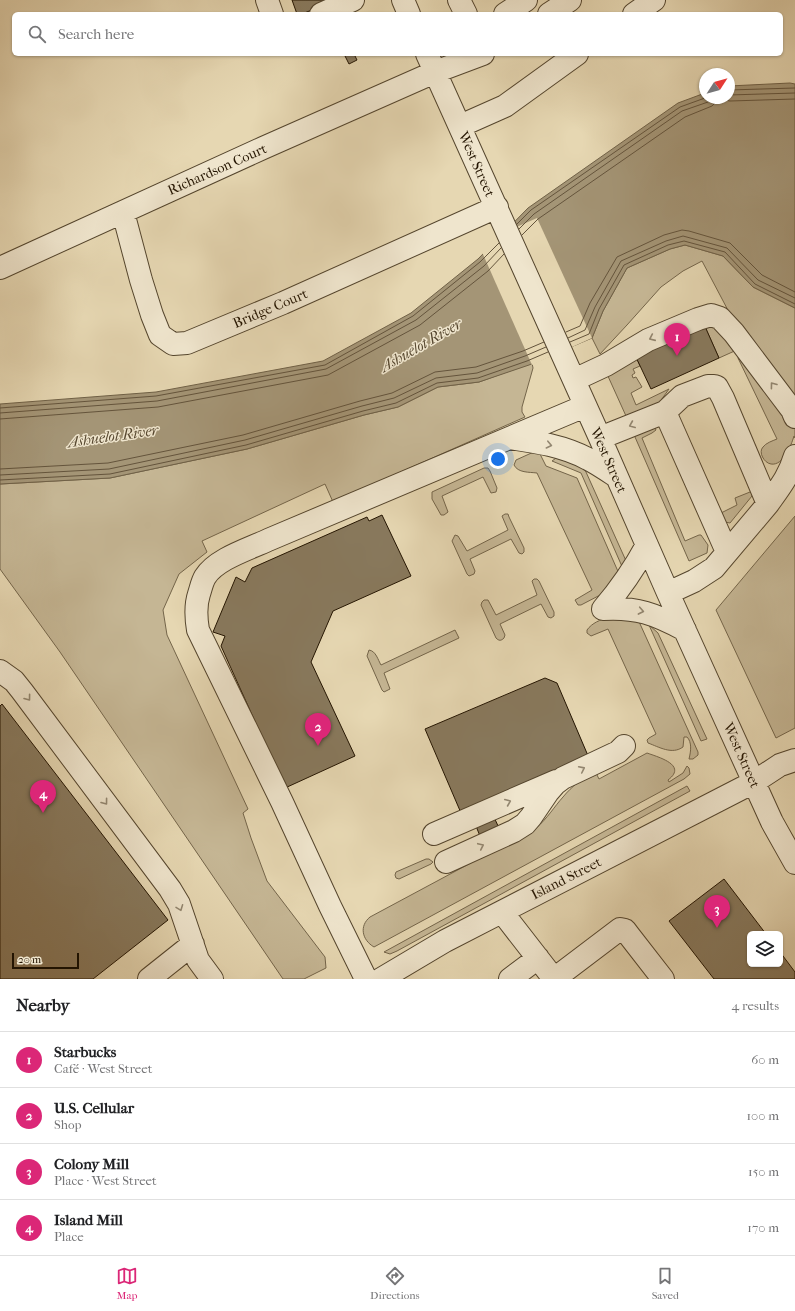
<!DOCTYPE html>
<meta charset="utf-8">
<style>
:root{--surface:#fff;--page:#f6f6f6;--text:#202124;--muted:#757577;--line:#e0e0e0;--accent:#db2777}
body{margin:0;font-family:"IM FELL French Canon",serif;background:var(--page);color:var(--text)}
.controls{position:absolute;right:12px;bottom:12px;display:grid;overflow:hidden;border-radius:6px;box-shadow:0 1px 3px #0004}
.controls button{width:36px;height:36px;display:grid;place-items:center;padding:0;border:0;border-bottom:1px solid var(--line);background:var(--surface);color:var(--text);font:20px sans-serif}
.compass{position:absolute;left:699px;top:68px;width:36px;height:36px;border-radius:50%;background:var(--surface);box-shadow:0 1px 3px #0004;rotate:54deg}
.scale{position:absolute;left:12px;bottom:10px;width:67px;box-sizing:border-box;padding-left:4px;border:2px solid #231401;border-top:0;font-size:11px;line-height:14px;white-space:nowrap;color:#231401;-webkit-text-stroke:3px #efe5cd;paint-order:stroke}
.you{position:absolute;left:498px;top:459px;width:14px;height:14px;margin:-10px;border:3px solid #fff;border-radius:50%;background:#1a73e8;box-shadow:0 0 0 6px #1a73e833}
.badge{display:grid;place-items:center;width:26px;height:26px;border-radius:50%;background:var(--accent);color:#fff;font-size:13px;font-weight:700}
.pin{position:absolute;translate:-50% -33px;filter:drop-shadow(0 1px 2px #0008)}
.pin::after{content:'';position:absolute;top:21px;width:14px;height:12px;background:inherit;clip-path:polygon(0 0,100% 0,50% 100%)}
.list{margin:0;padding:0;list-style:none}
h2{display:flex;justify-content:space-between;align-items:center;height:52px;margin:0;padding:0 16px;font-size:17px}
h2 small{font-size:13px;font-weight:400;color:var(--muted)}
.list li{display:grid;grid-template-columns:26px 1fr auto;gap:12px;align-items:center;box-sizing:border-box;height:56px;padding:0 16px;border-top:1px solid var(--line)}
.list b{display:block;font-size:15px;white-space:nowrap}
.list p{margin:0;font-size:13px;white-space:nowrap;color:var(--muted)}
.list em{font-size:13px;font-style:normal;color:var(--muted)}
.icon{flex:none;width:22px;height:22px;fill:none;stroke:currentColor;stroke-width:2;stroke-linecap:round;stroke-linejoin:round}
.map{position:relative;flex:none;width:795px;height:979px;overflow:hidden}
.search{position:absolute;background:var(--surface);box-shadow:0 1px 3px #0004;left:12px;right:12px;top:12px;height:44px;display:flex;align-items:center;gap:10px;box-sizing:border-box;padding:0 14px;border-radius:6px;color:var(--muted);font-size:15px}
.sheet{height:276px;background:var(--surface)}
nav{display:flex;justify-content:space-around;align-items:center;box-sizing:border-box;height:56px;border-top:1px solid var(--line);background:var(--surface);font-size:11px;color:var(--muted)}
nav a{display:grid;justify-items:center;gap:2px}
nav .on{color:var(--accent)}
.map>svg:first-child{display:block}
</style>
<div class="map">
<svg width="795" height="979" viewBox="0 0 795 979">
<rect width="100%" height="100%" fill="#e6d7b2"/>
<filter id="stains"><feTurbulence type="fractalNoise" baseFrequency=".005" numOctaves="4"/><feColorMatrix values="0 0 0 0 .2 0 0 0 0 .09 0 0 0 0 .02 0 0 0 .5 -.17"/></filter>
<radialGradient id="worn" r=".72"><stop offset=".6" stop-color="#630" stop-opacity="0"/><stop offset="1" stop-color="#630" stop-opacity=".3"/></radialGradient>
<!-- green -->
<path fill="#c5b694" stroke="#74654a" d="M685,245L723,256L753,287L795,308V438L794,436C791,446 783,466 771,464C764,463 758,452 763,447C766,443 772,441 777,439L738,358L739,356L769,388L702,261L683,271L661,287L627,325L600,354L592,338L603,311L627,268L670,249Z
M708,320L739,349L719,358L703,322Z
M634,353L640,366L633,369L635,373L632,375L633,378L636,377L642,387L631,393L636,405L669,389L659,403L626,416L607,374Z
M532,363L533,368L522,407V412L525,417L333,502L325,484L202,541L207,552L179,574L163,610L167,635L248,809L243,813L251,838L267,881L325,957L326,968L304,979H283L60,652L0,569V484L110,478L247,449L364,415L398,407L438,387L479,382Z
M655,428L656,430L652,433L642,438L685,541L699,535H701L708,545L707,553L689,561L635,437L634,433Z
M538,450L546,466L577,478L620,576L604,593L581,605H578L575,600L592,590L537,473C529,472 518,473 514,465L516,460Z
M559,456L580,464L586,472L627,563L624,571L581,473L552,461Z
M484,468H488L490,471L497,488L496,492L491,493L483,477L442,496L448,512L444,515H441L432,499V492Z
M750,492H752V496L730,523L725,522L721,513L737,505L735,498Z
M505,514H508L509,517L524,548V552L522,554L519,553L511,539L470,559L475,571L474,574L469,576L467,574L452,541L455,535L458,536L467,551L508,530L502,516Z
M795,516V728L776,738L716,610Z
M534,579H537L539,581L554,612V616L551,618L548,617L541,604L500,624L505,635L504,638C501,641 499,641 496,638L481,605L482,602L484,600H488L496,615L537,595L532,581Z
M636,615L698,752V755L693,759H689C691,751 692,742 687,737H684L683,747C672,755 659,747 648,743L647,740L649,738L656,734L608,629L591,636L587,633V630C597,616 620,616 636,615Z
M649,625L658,633L707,739L701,741Z
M455,630L459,638L384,673L390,689L384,692L382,690L367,656L369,650C376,651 378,660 381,665Z
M647,753C658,757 688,765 668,780L669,782L683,773L687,766L689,768L690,774L684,779L374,947C362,940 359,926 370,917L536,828C547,819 554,807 563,797C572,786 583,778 595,771L599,779Z
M687,786L690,791L397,951L390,954L384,952Z
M426,859H429L433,862L431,864L399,879L396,878L395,875L396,872Z"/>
<!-- water -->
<path fill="#a49576" stroke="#706147" d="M790,83L795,84V308L753,287L723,256L685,245L670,249L627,268L603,311L592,338L529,365L479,382L438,387L398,407L364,415L247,449L110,478L0,484V404L156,392L323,361L411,313L478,259L528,208L678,103L705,93V98H729V86Z"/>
<!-- pier -->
<path fill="#e6d7b2" d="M537,218L592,338L532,365L482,252L498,235Z"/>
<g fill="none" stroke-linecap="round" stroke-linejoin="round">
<!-- shore -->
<path stroke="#64543c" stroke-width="1" d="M729,90L795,88
M729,95L795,93
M517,224L531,210L680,107L705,98
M519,229L534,214L682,111L708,102L712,98
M522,235L538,219L685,117L712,106L719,99L730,101L795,99
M566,332L580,326L590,303L617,257L664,235L682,230L689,231L730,243L762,275L795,292
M568,338L585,330L595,307L621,261L666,241L683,236L727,248L758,280L795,298
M570,342L589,334L599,309L624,265L668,245L684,241L725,252L755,284L795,304
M0,408L156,396L325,365L413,316L480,262L499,243
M0,413L157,401L326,369L416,320L484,266L501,248
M0,419L158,407L328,375L420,325L488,271L504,254
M0,469L108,463L243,435L360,401L392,393L435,372L476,367L523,351L544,342
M0,475L109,469L245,440L362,406L394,398L436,378L477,373L525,356L546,347
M0,480L110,474L246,445L363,411L396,403L437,383L478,378L527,361L548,352"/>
</g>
<!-- building -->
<path fill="#88795d" stroke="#231401" d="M292,0H336L302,14H297Z
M344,54H354L357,60L349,64Z
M703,322L719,358L651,389L634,353Z
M382,515L411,576L333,611L311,662L355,756L285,788L221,646L225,636L213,632L236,577L245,582L252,568L367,517L369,521Z
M545,678L557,683L589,758L487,802L499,828L480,836L469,809L461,813L425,729Z
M2,704L168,920L93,979H0V706Z
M724,879L766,934H750V964H780V952L795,972V979H714L669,921Z"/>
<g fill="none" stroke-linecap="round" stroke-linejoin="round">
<!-- minor casing -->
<g stroke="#54452d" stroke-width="24">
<path id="minor" d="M267,0L272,14
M403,0L409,14
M459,0L466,14
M321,14L353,0
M505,14L526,0
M549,14L570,0
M634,14L654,0
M427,54L600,438L668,593L772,822L795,863
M460,126L505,106L577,54
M123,212L141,280L152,315L160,335L173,344L187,343L283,303L497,207
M0,268L263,148L435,72L483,54
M574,380L606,365L648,340L698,319L711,315L720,318L734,333L792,410L795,417
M665,412L727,552
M510,438C537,442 564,446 588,459C598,464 608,471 617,477
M600,438L665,412L682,396L708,386H714L717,387L723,398L768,504L714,568L694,581L668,593
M768,504C780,487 789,476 795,456
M603,609C637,607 655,614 685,630
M603,609C621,588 634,569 647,545
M0,671L14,681L22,691L170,889L179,904L198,960L212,979
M434,834L556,781
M446,862L514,831L525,824L531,817L548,792L555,784L563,778L618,752L624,746
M502,912L554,979
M149,979L193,944
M366,979L330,906L282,802L198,630C196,618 195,606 199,594C201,588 202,582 205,577C216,559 249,549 268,540L585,406
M381,979L445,941L754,782L780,765L795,760
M510,979L538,958
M554,979L620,929L625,930L628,934L663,979"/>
</g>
<!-- minor -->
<use href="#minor" stroke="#efe5cd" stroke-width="22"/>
</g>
<!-- one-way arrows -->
<defs><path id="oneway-chevron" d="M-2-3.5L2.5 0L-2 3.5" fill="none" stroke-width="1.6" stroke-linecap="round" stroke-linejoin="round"/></defs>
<g stroke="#938771">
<use href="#oneway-chevron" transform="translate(652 338) rotate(156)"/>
<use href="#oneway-chevron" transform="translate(773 385) rotate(-127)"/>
<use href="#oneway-chevron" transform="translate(632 425) rotate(157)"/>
<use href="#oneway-chevron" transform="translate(549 445) rotate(13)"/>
<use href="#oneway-chevron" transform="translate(641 611) rotate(11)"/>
<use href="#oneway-chevron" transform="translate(28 698) rotate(53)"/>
<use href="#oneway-chevron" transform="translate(582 769) rotate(-26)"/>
<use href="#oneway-chevron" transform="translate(105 802) rotate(53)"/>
<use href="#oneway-chevron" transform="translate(508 802) rotate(-23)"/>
<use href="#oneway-chevron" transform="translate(481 846) rotate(-25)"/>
<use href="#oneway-chevron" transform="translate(180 908) rotate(69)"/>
</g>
<g text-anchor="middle" stroke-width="3" stroke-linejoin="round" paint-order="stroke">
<!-- street labels -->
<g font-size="14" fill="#231401" stroke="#efe5cd">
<text transform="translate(477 164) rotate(66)" y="5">West Street</text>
<text transform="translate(217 169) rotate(-24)" y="5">Richardson Court</text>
<text transform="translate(270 308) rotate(-23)" y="5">Bridge Court</text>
<text transform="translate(609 460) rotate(66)" y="5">West Street</text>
<text transform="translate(742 755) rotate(66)" y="5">West Street</text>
<text transform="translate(566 878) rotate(-27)" y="5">Island Street</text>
</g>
<!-- water labels -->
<g font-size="15" font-style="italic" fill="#574830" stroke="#efe5cd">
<text transform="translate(421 345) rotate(-30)" y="5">Ashuelot River</text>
<text transform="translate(113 436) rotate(-8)" y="5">Ashuelot River</text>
</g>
</g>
<rect width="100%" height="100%" filter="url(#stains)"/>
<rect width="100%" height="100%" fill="url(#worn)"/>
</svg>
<div class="controls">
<button><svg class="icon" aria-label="layers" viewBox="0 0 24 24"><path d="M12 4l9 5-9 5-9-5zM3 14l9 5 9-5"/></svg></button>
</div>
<svg class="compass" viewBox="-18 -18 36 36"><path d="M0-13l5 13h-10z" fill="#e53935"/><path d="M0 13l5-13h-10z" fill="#757577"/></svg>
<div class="scale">20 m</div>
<div class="you"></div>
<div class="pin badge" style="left:677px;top:356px">1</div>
<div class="pin badge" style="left:318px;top:746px">2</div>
<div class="pin badge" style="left:717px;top:928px">3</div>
<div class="pin badge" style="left:43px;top:813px">4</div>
<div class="search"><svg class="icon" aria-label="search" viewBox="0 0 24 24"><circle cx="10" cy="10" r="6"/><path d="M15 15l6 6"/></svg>Search here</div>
</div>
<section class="sheet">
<h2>Nearby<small>4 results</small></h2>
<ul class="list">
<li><span class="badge">1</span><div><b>Starbucks</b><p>Café · West Street</p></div><em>60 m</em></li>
<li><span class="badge">2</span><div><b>U.S. Cellular</b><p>Shop</p></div><em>100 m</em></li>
<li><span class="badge">3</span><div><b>Colony Mill</b><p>Place · West Street</p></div><em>150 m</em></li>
<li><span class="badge">4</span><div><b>Island Mill</b><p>Place</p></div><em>170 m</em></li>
</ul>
</section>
<nav>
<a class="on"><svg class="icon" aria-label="map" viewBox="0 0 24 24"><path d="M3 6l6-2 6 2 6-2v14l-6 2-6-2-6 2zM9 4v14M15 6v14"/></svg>Map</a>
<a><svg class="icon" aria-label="directions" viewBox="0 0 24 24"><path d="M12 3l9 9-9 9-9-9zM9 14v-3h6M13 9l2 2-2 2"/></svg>Directions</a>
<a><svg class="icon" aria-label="saved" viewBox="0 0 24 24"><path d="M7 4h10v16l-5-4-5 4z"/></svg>Saved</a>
</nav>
